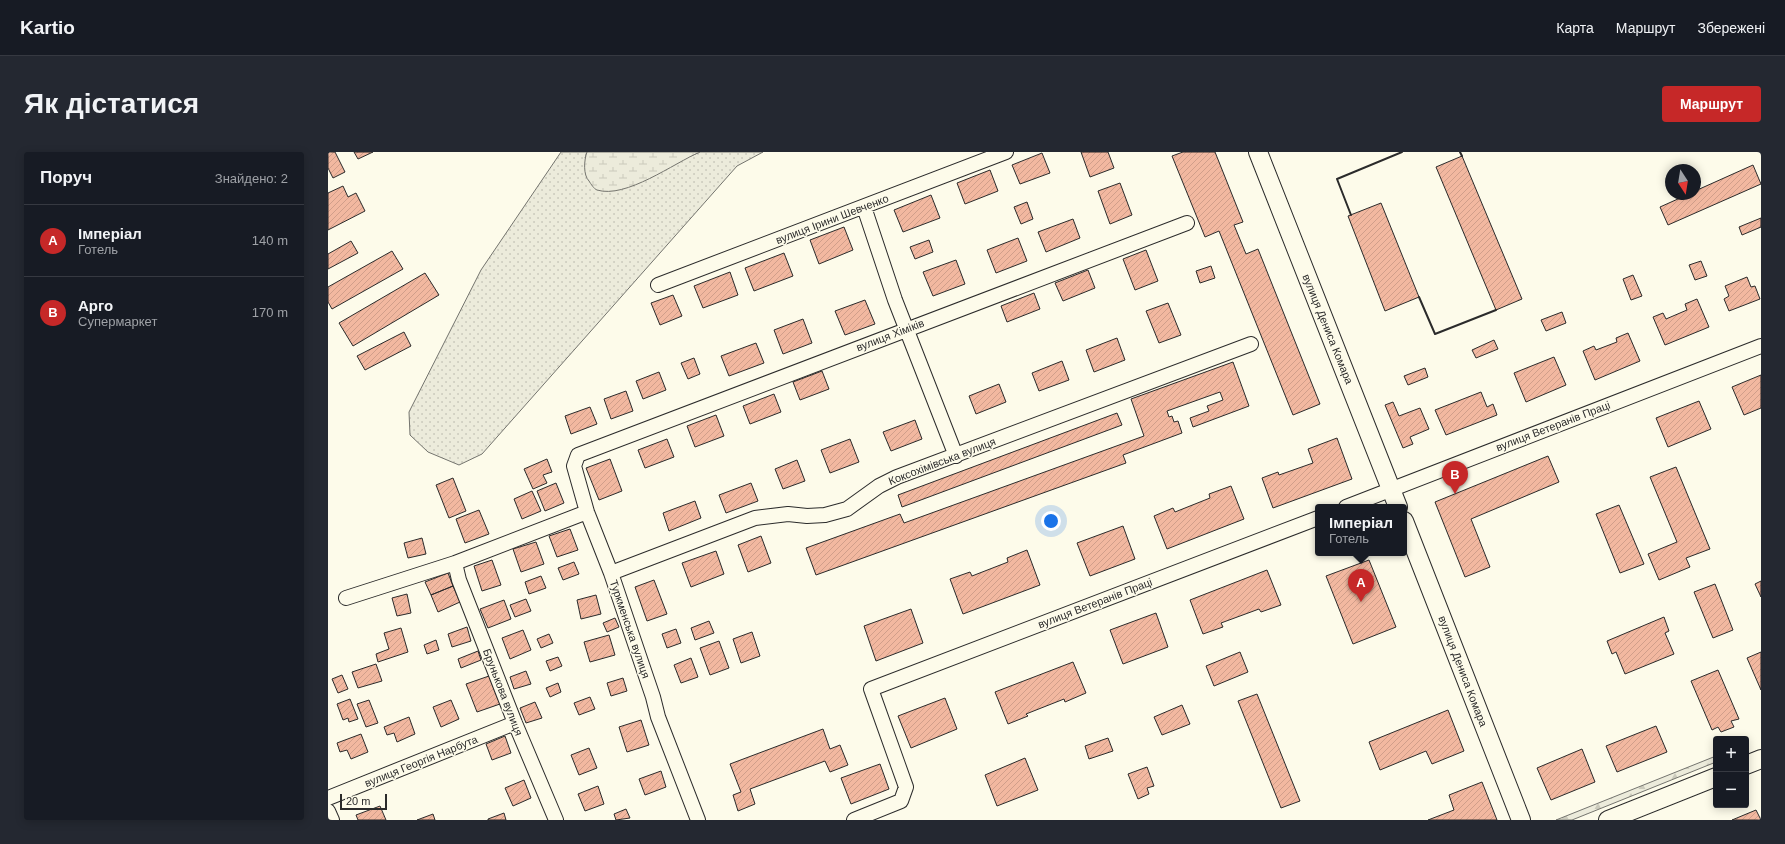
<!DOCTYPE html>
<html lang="uk">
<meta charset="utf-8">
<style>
:root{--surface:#171b24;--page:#242831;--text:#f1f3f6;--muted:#9ea1a6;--line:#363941;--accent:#c62828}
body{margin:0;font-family:Helvetica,sans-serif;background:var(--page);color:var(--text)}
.controls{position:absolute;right:12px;bottom:12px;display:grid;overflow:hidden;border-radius:4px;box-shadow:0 2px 10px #0003}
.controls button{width:36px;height:36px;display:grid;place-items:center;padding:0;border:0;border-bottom:1px solid var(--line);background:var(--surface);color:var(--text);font:20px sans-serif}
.compass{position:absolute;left:1337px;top:12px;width:36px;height:36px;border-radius:50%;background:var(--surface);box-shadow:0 2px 10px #0003;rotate:168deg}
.scale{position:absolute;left:12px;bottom:10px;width:47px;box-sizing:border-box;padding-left:4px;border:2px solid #2b2b2b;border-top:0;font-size:11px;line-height:14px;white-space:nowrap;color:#2b2b2b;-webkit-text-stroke:3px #fdfbea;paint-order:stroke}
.you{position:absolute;left:723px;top:369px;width:14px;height:14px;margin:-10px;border:3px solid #fff;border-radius:50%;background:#1a73e8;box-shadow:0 0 0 6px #1a73e833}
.badge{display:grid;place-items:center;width:26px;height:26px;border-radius:50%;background:var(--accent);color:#fff;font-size:13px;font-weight:700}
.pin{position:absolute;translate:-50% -33px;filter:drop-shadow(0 1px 2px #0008)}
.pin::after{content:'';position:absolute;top:21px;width:14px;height:12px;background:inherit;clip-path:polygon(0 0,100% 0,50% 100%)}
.popup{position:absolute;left:987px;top:352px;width:92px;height:52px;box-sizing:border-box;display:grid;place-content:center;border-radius:4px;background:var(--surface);filter:drop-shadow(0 1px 3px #0005);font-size:13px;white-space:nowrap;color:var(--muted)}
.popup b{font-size:15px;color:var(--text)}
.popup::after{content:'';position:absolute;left:50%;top:100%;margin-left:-8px;border:8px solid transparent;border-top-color:var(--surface)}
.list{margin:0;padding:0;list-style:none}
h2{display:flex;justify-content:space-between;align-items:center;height:52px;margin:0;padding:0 16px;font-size:17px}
h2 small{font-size:13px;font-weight:400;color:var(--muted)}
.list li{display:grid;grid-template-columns:26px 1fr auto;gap:12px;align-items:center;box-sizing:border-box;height:72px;padding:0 16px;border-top:1px solid var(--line)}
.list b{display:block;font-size:15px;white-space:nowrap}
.list p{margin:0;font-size:13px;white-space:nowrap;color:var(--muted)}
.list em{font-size:13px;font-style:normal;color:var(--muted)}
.map{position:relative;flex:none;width:1433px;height:668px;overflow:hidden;border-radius:4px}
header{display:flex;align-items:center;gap:24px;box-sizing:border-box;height:56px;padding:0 20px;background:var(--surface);border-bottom:1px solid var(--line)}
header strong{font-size:19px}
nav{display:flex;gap:22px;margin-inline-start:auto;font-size:14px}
.intro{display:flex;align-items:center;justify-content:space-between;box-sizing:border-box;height:96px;padding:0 24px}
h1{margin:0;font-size:28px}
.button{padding:10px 18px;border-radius:4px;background:var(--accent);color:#fff;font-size:14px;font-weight:700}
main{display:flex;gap:24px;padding:0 24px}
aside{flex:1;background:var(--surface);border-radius:4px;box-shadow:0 2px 10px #0003}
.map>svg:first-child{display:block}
</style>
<header>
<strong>Kartio</strong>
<nav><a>Карта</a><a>Маршрут</a><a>Збережені</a></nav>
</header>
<div class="intro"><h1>Як дістатися</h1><a class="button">Маршрут</a></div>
<main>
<aside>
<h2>Поруч<small>Знайдено: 2</small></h2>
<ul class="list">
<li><span class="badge">A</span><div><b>Імперіал</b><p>Готель</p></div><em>140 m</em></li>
<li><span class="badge">B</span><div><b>Арго</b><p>Супермаркет</p></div><em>170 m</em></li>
</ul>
</aside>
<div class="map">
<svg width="1433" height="668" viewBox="0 0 1433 668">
<defs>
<pattern id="grass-dots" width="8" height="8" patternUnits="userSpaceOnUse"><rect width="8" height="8" fill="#ecebdb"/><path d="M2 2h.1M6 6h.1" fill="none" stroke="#cbcabc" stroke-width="1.8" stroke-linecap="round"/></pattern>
<pattern id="forest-firs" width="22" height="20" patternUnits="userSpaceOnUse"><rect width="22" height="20" fill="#ecebdb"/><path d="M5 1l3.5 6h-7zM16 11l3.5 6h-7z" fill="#cbcabc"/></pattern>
<pattern id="wetland-marsh" width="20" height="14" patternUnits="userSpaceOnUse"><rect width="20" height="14" fill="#ecebdb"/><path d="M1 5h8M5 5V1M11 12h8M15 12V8" fill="none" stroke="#cbcabc"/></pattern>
<pattern id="building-hatch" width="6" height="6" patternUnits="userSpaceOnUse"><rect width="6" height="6" fill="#f2b8a0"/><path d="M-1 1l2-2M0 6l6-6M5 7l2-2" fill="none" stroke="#d09e8a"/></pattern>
</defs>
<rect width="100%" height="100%" fill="#fdfbea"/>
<!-- grass -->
<path fill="url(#grass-dots)" stroke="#74746e" d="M233,0H259L257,6H358L372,0H435L409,14L154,302L131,313L100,300L82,283L81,260L153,118Z"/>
<!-- forest -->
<path fill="url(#forest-firs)" stroke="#74746e" d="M1388,604V610L1244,668H1228Z"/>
<!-- wetland -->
<path fill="url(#wetland-marsh)" stroke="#74746e" d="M259,0H372C346,11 298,47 269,38C266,37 263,32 261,29C255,23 256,8 259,0Z"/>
<!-- building -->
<path fill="url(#building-hatch)" stroke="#2b2b2b" d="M0,0H7L17,20L5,26L0,16Z
M26,0H45L30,7Z
M753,0H780L786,16L762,25Z
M855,0H887L915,70L906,73L918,102L930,97L992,252L965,263L891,79L877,85L844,4Z
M714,1L722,21L692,32L684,13Z
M1134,4L1194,147L1168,158L1108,15Z
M1425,13L1433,32L1340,73L1332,55L1361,42H1367V39Z
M662,18L670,39L637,52L629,31Z
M792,31L804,63L782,72L770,39Z
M15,34L20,45L28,41L37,59L0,78V41Z
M603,43L612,66L575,80L566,58Z
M699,50L705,67L693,72L686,55Z
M1053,51L1091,145L1057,159L1020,64Z
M1433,66V75L1414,83L1411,75Z
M745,67L752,86L718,100L710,80Z
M516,75L525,98L491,112L482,88Z
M690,86L699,109L668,121L659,98Z
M601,88L605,100L587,107L582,95Z
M23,89L30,101L0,117V102Z
M818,98L830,129L807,138L795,107Z
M64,99L75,117L4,157L0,150V135Z
M456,101L465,124L426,139L417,116Z
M628,108L637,132L605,144L595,120Z
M1373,109L1379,124L1367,128L1361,113Z
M883,114L887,126L872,131L868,119Z
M760,118L767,136L735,149L727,131Z
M402,120L410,143L375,156L366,134Z
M97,121L111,143L25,194L11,171Z
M1305,123L1314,144L1303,148L1295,127Z
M1419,125L1423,135L1427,134L1432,147L1401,159L1396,147L1401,144L1397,134Z
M706,141L712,157L679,170L673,154Z
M345,143L354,164L332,173L323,151Z
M1369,147L1381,175L1337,193L1325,165L1335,161L1338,167L1359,158L1357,152Z
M537,148L547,172L517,183L507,159Z
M840,151L853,183L831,191L818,159Z
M1234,160L1238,171L1218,179L1213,168Z
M475,167L484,191L455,202L446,178Z
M76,180L83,194L37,218L29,204Z
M1300,181L1312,209L1267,228L1255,199L1266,194L1268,198L1289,190L1288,186Z
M789,186L797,208L766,220L758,198Z
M1166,188L1170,197L1148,206L1144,198Z
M428,191L436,211L401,224L393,204Z
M1226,205L1238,233L1198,250L1186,221Z
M366,206L372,222L360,227L353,211Z
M734,209L741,228L711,239L704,221Z
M905,210L921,254L865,275L862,266L881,259L879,254L895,248L892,240L839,259L841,265L844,264L846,270L850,269L854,281L795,303L798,311L488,423L478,396L572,362L576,371L816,284L803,247Z
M1097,216L1100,225L1080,233L1076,224Z
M494,219L501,237L472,248L465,230Z
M331,220L338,238L315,247L308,229Z
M1433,223V256L1416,263L1404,235Z
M671,232L678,250L648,262L641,244Z
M298,239L305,259L283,267L276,247Z
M1153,240L1159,255L1165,252L1169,263L1118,283L1107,258Z
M446,242L453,260L422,272L415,254Z
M1371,249L1383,277L1340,295L1328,266Z
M1065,250L1071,264L1092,256L1101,277L1082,285L1085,292L1075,296L1057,253Z
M262,255L269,272L243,282L237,264Z
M789,261L794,273L574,355L570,343Z
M388,263L396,284L367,295L359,274Z
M587,268L594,287L563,299L555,280Z
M1009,286L1024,327L945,356L934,326L950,320L951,323L985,311L980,297Z
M339,287L346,305L317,316L310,298Z
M522,287L531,310L502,321L493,298Z
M1220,304L1231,330L1143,367L1162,415L1137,425L1107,350Z
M219,307L224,320L215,323L219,331L205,337L196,317Z
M282,307L294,339L271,348L258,316Z
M469,308L477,329L455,337L447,317Z
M1348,315L1382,397L1358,406L1362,415L1331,428L1320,402L1349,390L1322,325Z
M125,326L138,359L121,366L108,333Z
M228,331L236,351L217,359L209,339Z
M423,331L430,349L398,361L391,343Z
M903,334L916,367L839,397L826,364L845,356L847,360L882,346L881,342Z
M204,339L213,359L194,367L186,347Z
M367,349L373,366L341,379L335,361Z
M1291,353L1316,412L1292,421L1268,362Z
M151,358L161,382L137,391L128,367Z
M795,374L807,407L762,424L749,391Z
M242,377L250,398L229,405L221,384Z
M433,384L443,411L420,420L410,393Z
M94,386L98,402L80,406L76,391Z
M208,390L216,412L193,420L185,397Z
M699,398L712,433L635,462L622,427L642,420L644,424L680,410L679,406Z
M388,399L396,422L363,435L354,411Z
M164,408L173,433L154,439L146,414Z
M1041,408L1068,475L1025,492L998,424Z
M246,410L251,422L235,428L230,416Z
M939,418L953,453L933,460L931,457L893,471L895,475L875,482L862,448Z
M120,421L125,434L103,443L97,430Z
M213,424L218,436L201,442L197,430Z
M326,428L339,462L319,469L307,435Z
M1433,429V445L1427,432Z
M1387,432L1405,478L1385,486L1366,440Z
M125,434L132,450L110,460L103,443Z
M79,442L83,461L69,464L64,446Z
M268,443L273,462L253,467L249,448Z
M198,447L203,459L187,465L182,453Z
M176,448L183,467L160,476L152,457Z
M583,457L595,491L548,509L536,474Z
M828,461L840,495L795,512L782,478Z
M1336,465L1341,479L1337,481L1346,502L1297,522L1288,500L1284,502L1279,489Z
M287,466L291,475L279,480L275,471Z
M381,469L386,481L367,488L363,476Z
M139,475L143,489L124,495L120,482Z
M73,476L80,500L50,510L48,502L61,497L56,481Z
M348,477L353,491L339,496L334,482Z
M195,478L203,498L182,507L174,486Z
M424,480L432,504L413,511L405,487Z
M221,482L225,491L213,496L209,487Z
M281,483L287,503L262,510L256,490Z
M108,488L111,498L99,502L96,493Z
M391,489L401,516L382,523L372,496Z
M150,499L153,508L133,516L130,507Z
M912,500L920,520L886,534L878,514Z
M1433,500V538L1419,506Z
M230,505L234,514L222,519L218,509Z
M363,506L370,525L353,531L346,513Z
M745,510L758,541L737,550L736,547L698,562L700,564L680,572L667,540Z
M48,512L54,529L30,536L24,520Z
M1390,518L1411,567L1403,569L1406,575L1393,580L1390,575L1384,578L1363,529Z
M198,519L203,532L186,537L182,525Z
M14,523L20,537L10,541L4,527Z
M161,524L172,552L149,560L138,532Z
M295,526L299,539L283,544L279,531Z
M230,531L233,540L222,545L218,536Z
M929,542L972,649L953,656L910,549Z
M262,545L267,557L251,563L246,551Z
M617,546L629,577L583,596L570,564Z
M22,547L30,567L21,570L20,566L15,568L9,552Z
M41,548L50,571L38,575L29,552Z
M123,548L131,567L113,575L105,555Z
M207,550L214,566L198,571L192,556Z
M854,553L862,572L834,583L826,565Z
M1120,558L1136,599L1104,612L1098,599L1052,618L1041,590Z
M81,565L87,582L69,590L66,581L59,583L56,575Z
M313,568L321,593L299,600L291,575Z
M1328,574L1339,600L1289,620L1278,594Z
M495,577L502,597L512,593L520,613L502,620L497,609L422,637L427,652L410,659L405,643L413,640L402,612Z
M33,582L40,600L23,607L19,598L12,600L9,591Z
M177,584L183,601L164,608L158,592Z
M780,586L785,599L761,607L757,594Z
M261,596L269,616L251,623L243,603Z
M1254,597L1267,630L1223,648L1209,616Z
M697,606L710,638L669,654L657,623Z
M552,612L561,637L523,652L513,626Z
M819,615L826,634L819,636L821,642L810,647L800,622Z
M333,619L338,635L317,643L311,627Z
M196,628L203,646L185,654L177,636Z
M1154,630L1169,668H1100L1126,658L1121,643Z
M270,634L276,652L257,659L250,642Z
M52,654L58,668H30L28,663Z
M298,657L302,666L288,668L286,662Z
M1428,658L1433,668H1404Z
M176,661L178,668H160V667Z
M105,662L107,668H89Z"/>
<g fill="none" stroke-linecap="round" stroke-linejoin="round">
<!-- minor casing -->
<g stroke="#2b2b2b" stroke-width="16">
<path id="minor" d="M536,55L567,148L628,304
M330,133L678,0
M1018,355L1433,194
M127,411L131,428L187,571L228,668
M283,421L427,366L460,362L479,364L497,363L519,357L551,334L569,325L923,192
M18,446L127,411L259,360
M0,646L187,571
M0,659L4,668
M370,668L330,565L325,545L283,421L259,360L246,314L250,303L859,71
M526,668L573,649L578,635L543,537L990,366"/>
</g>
<!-- tertiary casing -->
<g stroke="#2b2b2b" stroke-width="20">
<path id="tertiary" d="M930,0L1070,355
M1076,369L1193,668
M1418,613L1433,607
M1280,668L1388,625"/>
</g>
<!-- minor -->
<use href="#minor" stroke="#fdfbea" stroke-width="14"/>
<!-- tertiary -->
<use href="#tertiary" stroke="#fdfbea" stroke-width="18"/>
<!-- wall -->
<path stroke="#2b2b2b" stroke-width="2" d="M1132,0L1134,4
M1023,63L1009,27L1074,0
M1091,145L1107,182L1168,158"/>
</g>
<g text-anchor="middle" stroke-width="3" stroke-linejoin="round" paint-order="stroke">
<!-- street labels -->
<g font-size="11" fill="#2b2b2b" stroke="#fdfbea">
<text transform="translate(504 67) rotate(-21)" y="4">вулиця Ірини Шевченко</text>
<text transform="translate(1000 177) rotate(68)" y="4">вулиця Дениса Комара</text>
<text transform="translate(562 183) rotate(-21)" y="4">вулиця Хіміків</text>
<text transform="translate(1225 274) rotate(-21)" y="4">вулиця Ветеранів Праці</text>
<text transform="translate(614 309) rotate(-21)" y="4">Коксохімівська вулиця</text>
<text transform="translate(767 451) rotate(-21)" y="4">вулиця Ветеранів Праці</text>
<text transform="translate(302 477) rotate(71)" y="4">Туркменська вулиця</text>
<text transform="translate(1135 519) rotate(69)" y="4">вулиця Дениса Комара</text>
<text transform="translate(175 540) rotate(69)" y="4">Брунькова вулиця</text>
<text transform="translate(93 609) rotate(-22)" y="4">вулиця Георгія Нарбута</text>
</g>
</g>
</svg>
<div class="controls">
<button>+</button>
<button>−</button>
</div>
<svg class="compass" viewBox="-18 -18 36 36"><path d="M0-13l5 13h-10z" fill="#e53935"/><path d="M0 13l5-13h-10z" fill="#9ea1a6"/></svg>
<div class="scale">20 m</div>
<div class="you"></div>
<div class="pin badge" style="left:1033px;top:450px">A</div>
<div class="popup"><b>Імперіал</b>Готель</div>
<div class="pin badge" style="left:1127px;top:342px">B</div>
</div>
</main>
